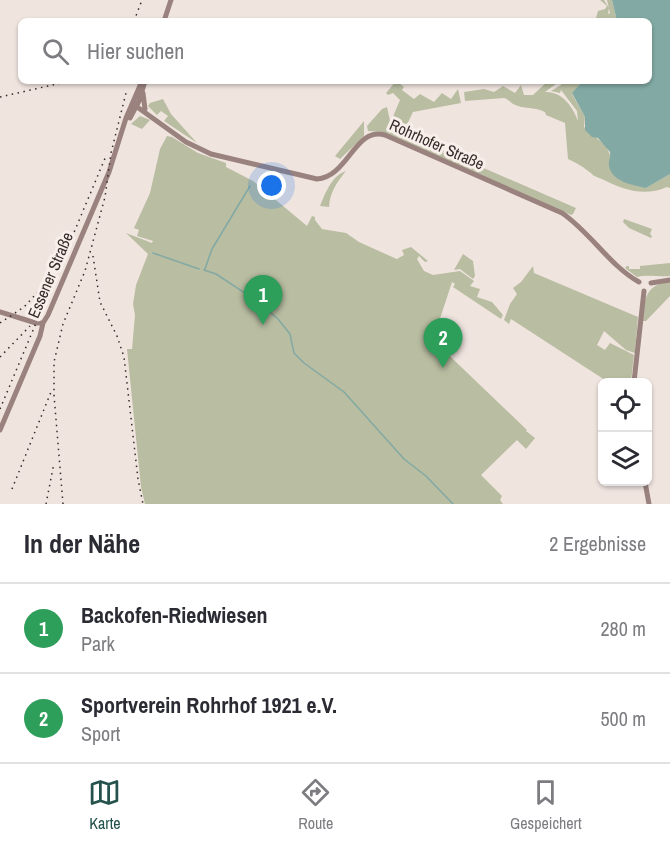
<!DOCTYPE html>
<html lang="de">
<meta charset="utf-8">
<style>
:root{--surface:#fff;--page:#f2f2f3;--text:#2b2b33;--muted:#7c7c81;--line:#e1e1e2;--accent:#25524c}
body{margin:0;font-family:"Archivo Narrow",sans-serif;background:var(--page);color:var(--text)}
.controls{position:absolute;right:18px;bottom:18px;display:grid;overflow:hidden;border-radius:9px;box-shadow:0 2px 4px #0004}
.controls button{width:54px;height:54px;display:grid;place-items:center;padding:0;border:0;border-bottom:2px solid var(--line);background:var(--surface);color:var(--text);font:30px sans-serif}
.you{position:absolute;left:272px;top:186px;width:21px;height:21px;margin:-15px;border:4px solid #fff;border-radius:50%;background:#1a73e8;box-shadow:0 0 0 9px #1a73e833}
.badge{display:grid;place-items:center;width:39px;height:39px;border-radius:50%;background:var(--accent);color:#fff;font-size:20px;font-weight:700}
.pin{position:absolute;translate:-50% -50px;filter:drop-shadow(0 2px 3px #0008)}
.pin::after{content:'';position:absolute;top:32px;width:21px;height:18px;background:inherit;clip-path:polygon(0 0,100% 0,50% 100%)}
.list{margin:0;padding:0;list-style:none}
h2{display:flex;justify-content:space-between;align-items:center;height:78px;margin:0;padding:0 24px;font-size:26px}
h2 small{font-size:20px;font-weight:400;color:var(--muted)}
.list li{display:grid;grid-template-columns:39px 1fr auto;gap:18px;align-items:center;box-sizing:border-box;height:90px;padding:0 24px;border-top:2px solid var(--line)}
.list b{display:block;font-size:22px;white-space:nowrap}
.list p{margin:0;font-size:20px;white-space:nowrap;color:var(--muted)}
.list em{font-size:20px;font-style:normal;color:var(--muted)}
.icon{flex:none;width:33px;height:33px;fill:none;stroke:currentColor;stroke-width:2;stroke-linecap:round;stroke-linejoin:round}
.map{position:relative;flex:none;width:670px;height:504px;overflow:hidden}
.search{position:absolute;background:var(--surface);box-shadow:0 2px 4px #0004;left:18px;right:18px;top:18px;height:66px;display:flex;align-items:center;gap:15px;box-sizing:border-box;padding:0 21px;border-radius:9px;color:var(--muted);font-size:22px}
.sheet{height:258px;background:var(--surface)}
nav{display:flex;justify-content:space-around;align-items:center;box-sizing:border-box;height:84px;border-top:2px solid var(--line);background:var(--surface);font-size:16px;color:var(--muted)}
nav a{display:grid;justify-items:center;gap:3px}
nav .on{color:var(--accent)}
.map>svg:first-child{display:block}
</style>
<div class="map">
<svg width="670" height="504" viewBox="0 0 670 504">
<rect width="100%" height="100%" fill="#f0e4df"/>
<!-- green -->
<path fill="#b9bda1" d="M600,0H604L609,8L608,14L610,13L607,0H612L617,21H595L598,11L605,9L607,6Z
M396,81L404,87L402,90L414,99L420,94L434,102L442,93L451,99L458,89L461,103L413,112L403,133L576,208L573,214L571,215L420,150L383,132L368,131L367,126L382,109L387,107L391,125L390,128L402,132L398,128L400,123L392,119L400,100L393,93L388,95L386,93Z
M548,81H560L545,92C561,91 573,106 578,121L577,111L561,90L560,93L551,91L561,85L562,81H583L572,94L585,117L584,127L606,146L611,157L646,188L670,174V188L667,187C644,197 625,190 604,180C600,178 593,176 592,174C582,166 580,165 568,159L565,123L546,115L545,112C536,107 522,109 513,104C510,102 508,99 504,98L465,101L464,92L484,89L494,92L503,86L515,93L521,85L524,95H533Z
M163,99L171,114L197,143L164,121L168,116L161,111L157,115L148,106L150,103Z
M140,116L150,120L142,129L131,124Z
M364,121V136L340,159L335,156Z
M167,136L172,137L198,153L226,163V167L253,181L307,226L312,216L315,217V220L322,229L346,233L359,242L410,265L397,259L404,255L402,250L411,247L428,261L425,262L419,256L417,259L424,271L433,275L460,271L474,281L470,286L480,289L477,297L492,302L503,315L501,319L453,287L455,284L452,282L433,340L527,430L526,431L535,438L526,449L517,440L481,475L502,496L500,500L503,504H145L141,487L127,349H132L135,315L133,304L136,285L148,254L126,233L152,243L153,241L137,236L139,230L134,228L150,193L160,149Z
M346,171C337,182 330,192 329,207L320,206C325,194 332,175 346,171Z
M624,219L652,229L650,234L652,236L651,238L629,228L623,222Z
M463,254L473,261L475,276L473,279L460,269L454,270Z
M670,263V276C660,277 645,274 637,277L625,268L627,266H629V269H640V266Z
M533,266L534,273L638,317L635,353L626,350L604,331L597,345L605,350L610,343L634,355L631,382H608L511,319L509,324L504,320L510,304L517,294L513,288L521,282Z
M670,282V296L646,321H643C644,300 645,284 670,282Z"/>
<!-- water -->
<path fill="#82a9a3" d="M612,0H670V174L646,188C633,185 612,182 609,166C608,160 611,158 610,152L598,138L592,137L585,130V117L572,93L583,81H649V21H617Z"/>
<g fill="none" stroke-linecap="round" stroke-linejoin="round">
<!-- stream -->
<path stroke="#82a9a3" stroke-width="1.5" d="M153,253L199,269
M205,269L212,249L250,186
M204,270L216,274L257,301L278,319L290,334L294,353L304,363L344,392L404,459L426,476L453,504"/>
<!-- secondary -->
<path stroke="#9a827e" stroke-width="5" d="M164,21L171,0
M143,93L145,109
M133,104L186,142L211,154L317,179C348,177 355,126 385,135L562,213C590,232 610,266 639,282
M130,118L139,101L145,81
M651,283L670,280
M0,312L36,323H43
M634,382L644,291
M0,430L40,336L43,323L48,315L109,172L126,118L142,81
M645,482L649,504"/>
<!-- rail -->
<path stroke="#362b2a" stroke-width="1.5" stroke-dasharray="1.5 4.5" stroke-linecap="butt" d="M134,21L142,0
M0,97L70,81
M93,256L100,302L117,336L124,357L138,479L143,504
M0,323L24,307L50,279
M0,357L30,326
M0,409L106,156
M12,489L51,392
M46,504L54,463
M63,504L54,395V362L63,324L85,271L105,197L111,153L126,93"/>
</g>
<g text-anchor="middle" stroke-width="6" stroke-linejoin="round" paint-order="stroke">
<!-- street labels -->
<g font-size="16" fill="#362b2a" stroke="#f8efeb">
<text transform="translate(437 144) rotate(24)" y="6">Rohrhofer Straße</text>
<text transform="translate(50 275) rotate(-67)" y="6">Essener Straße</text>
</g>
</g>
</svg>
<div class="controls">
<button><svg class="icon" aria-label="locate" viewBox="0 0 24 24"><circle cx="12" cy="12" r="6"/><path d="M12 2v4M12 18v4M2 12h4M18 12h4"/></svg></button>
<button><svg class="icon" aria-label="layers" viewBox="0 0 24 24"><path d="M12 4l9 5-9 5-9-5zM3 14l9 5 9-5"/></svg></button>
</div>
<div class="you"></div>
<div class="pin badge" style="left:263px;top:325px;background:#2e9e5b">1</div>
<div class="pin badge" style="left:443px;top:368px;background:#2e9e5b">2</div>
<div class="search"><svg class="icon" aria-label="search" viewBox="0 0 24 24"><circle cx="10" cy="10" r="6"/><path d="M15 15l6 6"/></svg>Hier suchen</div>
</div>
<section class="sheet">
<h2>In der Nähe<small>2 Ergebnisse</small></h2>
<ul class="list">
<li><span class="badge" style="background:#2e9e5b">1</span><div><b>Backofen-Riedwiesen</b><p>Park</p></div><em>280 m</em></li>
<li><span class="badge" style="background:#2e9e5b">2</span><div><b>Sportverein Rohrhof 1921 e.V.</b><p>Sport</p></div><em>500 m</em></li>
</ul>
</section>
<nav>
<a class="on"><svg class="icon" aria-label="map" viewBox="0 0 24 24"><path d="M3 6l6-2 6 2 6-2v14l-6 2-6-2-6 2zM9 4v14M15 6v14"/></svg>Karte</a>
<a><svg class="icon" aria-label="directions" viewBox="0 0 24 24"><path d="M12 3l9 9-9 9-9-9zM9 14v-3h6M13 9l2 2-2 2"/></svg>Route</a>
<a><svg class="icon" aria-label="saved" viewBox="0 0 24 24"><path d="M7 4h10v16l-5-4-5 4z"/></svg>Gespeichert</a>
</nav>
